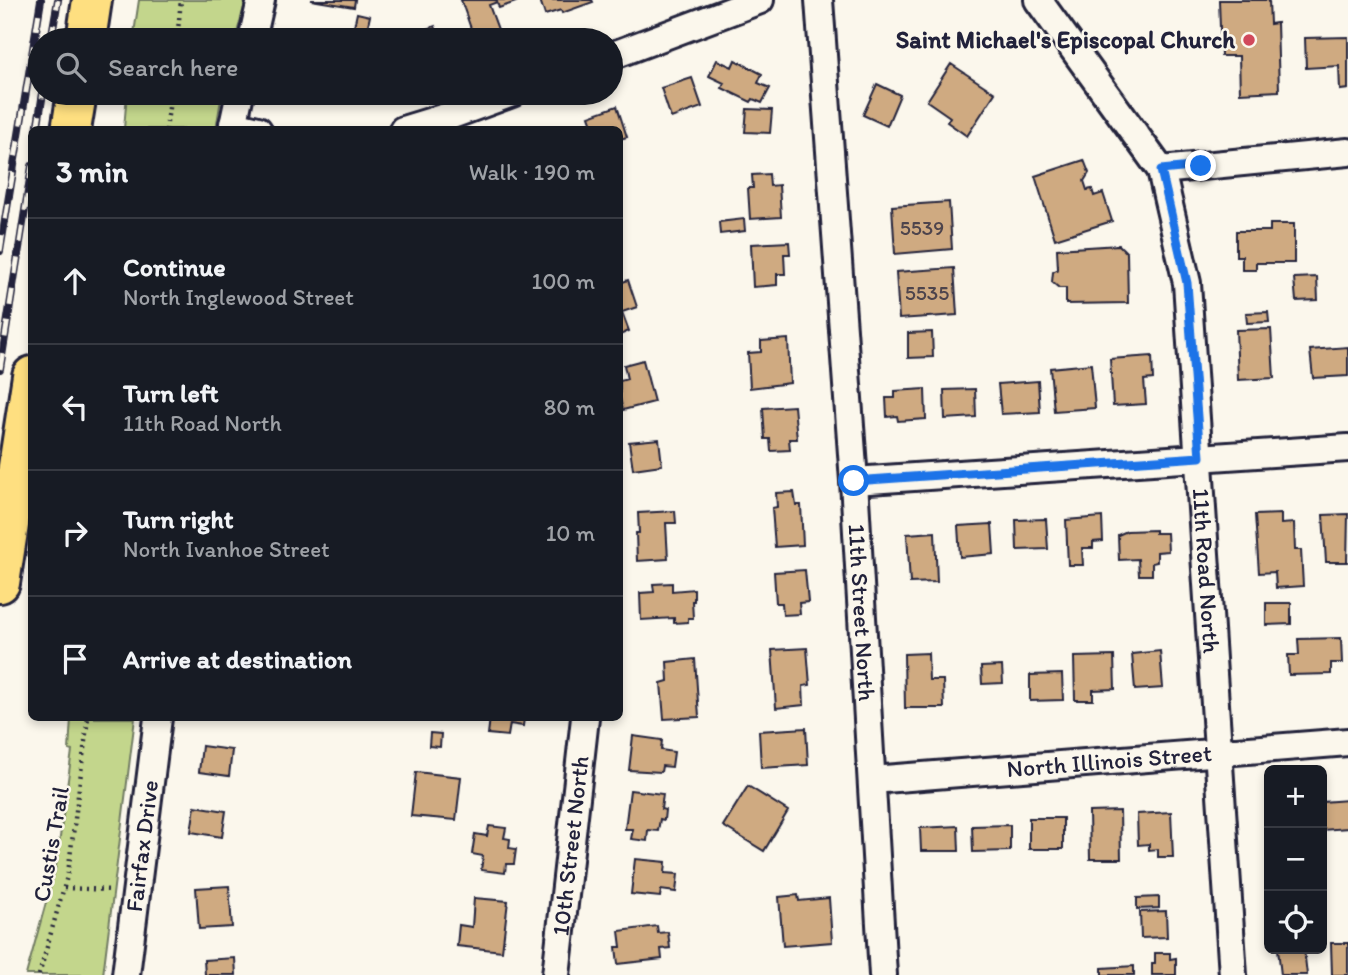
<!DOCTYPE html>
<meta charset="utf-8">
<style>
:root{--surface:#171b24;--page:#20242c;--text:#f1f3f6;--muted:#9ea1a6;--line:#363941}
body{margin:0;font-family:Itim,sans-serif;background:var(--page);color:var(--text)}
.controls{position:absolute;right:21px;bottom:21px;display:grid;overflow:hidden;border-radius:10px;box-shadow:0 4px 10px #0003}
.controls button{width:63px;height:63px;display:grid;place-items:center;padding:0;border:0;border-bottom:2px solid var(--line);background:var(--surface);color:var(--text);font:35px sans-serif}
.stop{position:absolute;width:21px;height:21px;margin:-16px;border:5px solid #1a73e8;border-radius:50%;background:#fff}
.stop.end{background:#1a73e8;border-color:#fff;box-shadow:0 2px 7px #0008}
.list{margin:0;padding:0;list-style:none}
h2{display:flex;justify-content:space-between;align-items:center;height:91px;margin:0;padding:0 28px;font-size:30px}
h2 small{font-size:23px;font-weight:400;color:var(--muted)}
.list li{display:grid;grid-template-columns:46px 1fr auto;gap:21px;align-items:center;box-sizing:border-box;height:126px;padding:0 28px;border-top:2px solid var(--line)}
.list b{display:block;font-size:26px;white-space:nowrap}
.list p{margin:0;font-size:23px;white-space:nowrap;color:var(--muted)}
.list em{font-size:23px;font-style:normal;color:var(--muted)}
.icon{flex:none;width:38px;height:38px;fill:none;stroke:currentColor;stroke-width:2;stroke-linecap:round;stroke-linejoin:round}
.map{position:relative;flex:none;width:1348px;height:975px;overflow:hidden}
.search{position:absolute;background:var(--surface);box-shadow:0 4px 10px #0003;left:28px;top:28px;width:595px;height:77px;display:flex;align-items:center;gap:18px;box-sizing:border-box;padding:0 24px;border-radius:38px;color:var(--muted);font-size:26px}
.panel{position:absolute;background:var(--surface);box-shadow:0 4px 10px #0003;left:28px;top:126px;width:595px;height:595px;border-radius:10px}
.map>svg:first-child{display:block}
</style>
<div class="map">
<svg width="1348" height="975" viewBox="0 0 1348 975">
<rect width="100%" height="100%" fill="#fbf7ec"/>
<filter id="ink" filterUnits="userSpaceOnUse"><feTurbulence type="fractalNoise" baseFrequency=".0143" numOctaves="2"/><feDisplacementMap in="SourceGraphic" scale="14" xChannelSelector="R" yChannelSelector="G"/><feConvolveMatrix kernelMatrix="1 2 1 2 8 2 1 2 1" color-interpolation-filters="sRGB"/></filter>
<g filter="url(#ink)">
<!-- green -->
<path fill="#c3d68c" stroke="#727c64" stroke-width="2" d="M139,0H246L235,40H133Z
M127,93H222L216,129H124Z
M71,718H135L103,975H26L56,866L72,751L69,750Z"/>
<!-- building -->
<path fill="#cfaa81" stroke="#22223b" stroke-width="2" d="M311,0H355L354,7Z
M461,0H515L516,2L499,8L497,2L489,5L500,35L485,40H475Z
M540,0H592L593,2L562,13L561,10L545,15Z
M1219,0H1269L1270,24L1277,23L1279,91L1240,93L1239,56H1221Z
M357,13L370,16L366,34L353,31Z
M435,26L440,40H399Z
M1348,37V89L1340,90L1339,66L1306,68L1305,38Z
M717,60L732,67L735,60L762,74L758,83L770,88L762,103L753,99L751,102L722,88L724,83L709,76Z
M951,64L995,93L967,136L947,122L950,117L927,101Z
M692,78L702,107L671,118L661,88Z
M877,84L900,95L887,126L863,115Z
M617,106L627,137L620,139V130H594L589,116Z
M747,109L772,110L770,133L745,132Z
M1084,160L1089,173L1084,181L1087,190L1092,189L1094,196L1103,193L1112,221L1055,239L1035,176Z
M769,174L770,186L779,185L781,217L750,219L748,188H753L752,175Z
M949,202L952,249L895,254L892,206Z
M744,219L745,231L720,234L719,222Z
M1270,224H1294V263H1256V270H1242V256H1236V231H1270Z
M789,242L790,254H784L785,274H777V285L753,287L751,244Z
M1119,245L1127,253L1128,303L1066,304V288H1059L1052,282L1053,272L1058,269L1057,249Z
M954,268L957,315L899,319L896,272Z
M1317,277L1318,300L1296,301L1294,278Z
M628,280L637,307L622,312L629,331L620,335V283Z
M1268,312L1269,322L1247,323L1246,313Z
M1271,329L1274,378L1238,380L1236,330Z
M932,332L933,357L908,358V333Z
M788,339L790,383L750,388L748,353L761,352V341Z
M1348,347V376L1313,378L1310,350Z
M1152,356L1153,379L1144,380L1146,404L1113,406L1110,359Z
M643,360L654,402L623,410L620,398V381L627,379L624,365Z
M1091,364L1095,408L1054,411L1050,368Z
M1038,381L1040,412L1001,414L998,384Z
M925,389L926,419L898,421L897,416L887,417L886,398H895V391Z
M975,389L976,417L945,419L944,390Z
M794,406L797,439H789L790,450L771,451L770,439H765L763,408Z
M659,439L662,465L633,469L629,442Z
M794,492L796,505H801L803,545L775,547L772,508L777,507L776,493Z
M675,511L676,523H666L668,559L637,561L636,533H639L638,513Z
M1281,514V524L1294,523L1295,550H1301L1303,586L1276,588L1275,572L1259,573L1255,515Z
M1348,514L1347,562H1326L1323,515Z
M1102,517L1103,541L1093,542V548H1082L1083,565H1068L1066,520Z
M1046,519L1048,549L1017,550L1016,520Z
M992,524L994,554L960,557L958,526Z
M1155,530V533H1167L1168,551L1157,552V562L1152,563V575H1139L1138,559L1119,560L1118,535L1127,531Z
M935,532L937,582L910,583L907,534Z
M805,570L808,602L799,603L800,614L783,615L782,603H776L774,572Z
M672,583V591L694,589V601H692L693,618H688V622L674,623V618L641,620L640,593L654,592L653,584Z
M1266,603H1291V624L1266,625Z
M1341,638L1342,663H1331V674L1289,675L1288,655H1299L1298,639Z
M807,648L810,685L803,686L804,705L776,708L772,650Z
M1160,651L1163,688L1135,690L1132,654Z
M928,653L929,680H943L944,708H905L904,654Z
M1114,656L1115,689L1093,690V700H1075L1074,657Z
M695,659L699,717L664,719L661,683L668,681L667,662Z
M1002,666L1003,683L982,684L981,667Z
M1062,674L1063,700L1030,701V675Z
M490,718H524L523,726L510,724L508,736L488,734Z
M806,728L808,765L761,768L759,731Z
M430,733L441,734L440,747L429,746Z
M633,736L662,740L661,750L674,752L672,767L662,766L661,772L629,770Z
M202,746L232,750L229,776L199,772Z
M416,772L461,777L456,820L411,816Z
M748,786L788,811L764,851L723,826Z
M630,790L663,794L661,809L665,810L664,820L660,819L658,831L648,830L647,841L631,839L633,829H625Z
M1348,800V828L1322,830V802Z
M195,806L226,811L222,837L191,832Z
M1120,811L1121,859H1090L1089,812Z
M1171,812L1173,857H1158V849L1149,850V844L1138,845L1137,814Z
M1029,818H1063V849H1029Z
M1010,825V851L973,852L972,826Z
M489,826L506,828L504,838L510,839L509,848L516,849L514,864H506L505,873L481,870L483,856L472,854L475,834L487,836Z
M958,826L959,851H921L920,828Z
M635,859L666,862L665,873L678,874L676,892L661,890L660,897L631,894Z
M229,886L232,927L199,929L196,888Z
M798,895L799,901L829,898L832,942L783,946L779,897Z
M1159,897V908L1137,909V898Z
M474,898L508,901L502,951L457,946L459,925L472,927Z
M1166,911L1167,937L1141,938L1140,912Z
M657,926L658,933L668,932L670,948L661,949L662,959L618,964L616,947H621L619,931Z
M1331,943H1348V975H1332Z
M1278,949H1304L1307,975H1281Z
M1155,953H1170V959L1176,958V975H1152V963H1155Z
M235,958L236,975H205L204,960Z
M1134,966V975H1102V968Z"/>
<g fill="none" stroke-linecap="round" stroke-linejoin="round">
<!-- minor casing -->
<g stroke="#22223b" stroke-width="32">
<g id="minor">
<path id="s1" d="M819,0L854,481L883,975"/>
<path id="s2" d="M1038,0L1161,170L1187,283L1233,975"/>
<path d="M252,40L261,0"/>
<path d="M611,56L760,0"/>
<path d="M233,124L258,130"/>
<path d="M232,130L240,93"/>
<path d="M403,130L452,115L512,93"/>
<path d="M1161,170L1348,152"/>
<path d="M854,481L1348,448"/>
<path id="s3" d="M872,780L1348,742"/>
<path id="s4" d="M126,975L158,718"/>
<path id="s5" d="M556,975L585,718"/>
</g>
</g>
<!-- highway casing -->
<g stroke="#22223b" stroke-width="44">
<path id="highway" d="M86,40L92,0
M71,130L77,93
M0,583L32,376"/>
</g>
<!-- path -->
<path stroke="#22223b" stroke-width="4.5" stroke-dasharray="2 5" stroke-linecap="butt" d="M177,40L181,0
M166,130L171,93
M64,888L112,890
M39,975L68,873L88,718"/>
<!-- minor -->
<use href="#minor" stroke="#fbf7ec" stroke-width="26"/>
<!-- highway -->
<use href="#highway" stroke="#fedf80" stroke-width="38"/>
<!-- rail casing -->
<g stroke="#22223b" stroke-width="8">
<path id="rail" d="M51,40L58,0
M37,130L43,93
M0,251L41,0
M0,369L32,166"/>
</g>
<!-- rail -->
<use href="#rail" stroke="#fbf7ec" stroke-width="5" stroke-dasharray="16" stroke-linecap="butt"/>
</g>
</g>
<g fill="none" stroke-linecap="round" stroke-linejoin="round" filter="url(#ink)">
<!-- route -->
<path stroke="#1a73e8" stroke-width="9" d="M854,481L1200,457L1187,283L1161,170L1201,166"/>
</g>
<!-- markers -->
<circle fill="#d1495b" stroke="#fbf7ec" stroke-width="2.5" cx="1249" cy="40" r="7"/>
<g text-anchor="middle" stroke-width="5" stroke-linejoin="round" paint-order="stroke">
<!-- number labels -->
<g font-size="21" fill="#4d444c">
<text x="922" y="235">5539</text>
<text x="927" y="300">5535</text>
</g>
<!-- poi labels -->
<g font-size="24" font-weight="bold" fill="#22223b" stroke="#fbf7ec" text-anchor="end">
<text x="1235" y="48">Saint Michael's Episcopal Church</text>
</g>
<!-- street labels -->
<g font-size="24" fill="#22223b" stroke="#fbf7ec">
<text dy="8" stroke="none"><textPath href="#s2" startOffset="614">11th Road North</textPath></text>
<text dy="8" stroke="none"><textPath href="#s1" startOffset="614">11th Street North</textPath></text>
<text dy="8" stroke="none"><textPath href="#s3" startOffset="238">North Illinois Street</textPath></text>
<text transform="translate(51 844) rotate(-80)" y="8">Custis Trail</text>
<text dy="8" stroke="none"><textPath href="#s4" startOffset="130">Fairfax Drive</textPath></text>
<text dy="8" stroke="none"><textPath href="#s5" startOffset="130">10th Street North</textPath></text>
</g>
</g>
</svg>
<div class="controls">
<button>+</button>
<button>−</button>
<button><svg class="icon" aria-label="locate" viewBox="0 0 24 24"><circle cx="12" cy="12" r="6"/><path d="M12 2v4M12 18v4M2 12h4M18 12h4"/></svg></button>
</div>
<div class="stop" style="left:854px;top:481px"></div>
<div class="stop end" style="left:1201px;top:166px"></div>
<div class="search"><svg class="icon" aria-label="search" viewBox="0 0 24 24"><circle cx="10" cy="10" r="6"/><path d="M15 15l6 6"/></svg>Search here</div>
<section class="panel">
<h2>3 min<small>Walk · 190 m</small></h2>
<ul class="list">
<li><svg class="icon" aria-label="ahead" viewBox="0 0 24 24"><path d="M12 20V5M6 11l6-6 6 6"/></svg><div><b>Continue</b><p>North Inglewood Street</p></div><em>100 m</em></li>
<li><svg class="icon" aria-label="left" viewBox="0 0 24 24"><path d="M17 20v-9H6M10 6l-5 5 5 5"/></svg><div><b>Turn left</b><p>11th Road North</p></div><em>80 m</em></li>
<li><svg class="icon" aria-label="right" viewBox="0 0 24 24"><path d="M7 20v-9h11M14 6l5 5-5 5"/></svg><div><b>Turn right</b><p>North Ivanhoe Street</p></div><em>10 m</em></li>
<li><svg class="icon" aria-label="arrive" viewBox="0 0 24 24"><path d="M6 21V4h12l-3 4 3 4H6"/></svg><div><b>Arrive at destination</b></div></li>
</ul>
</section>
</div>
